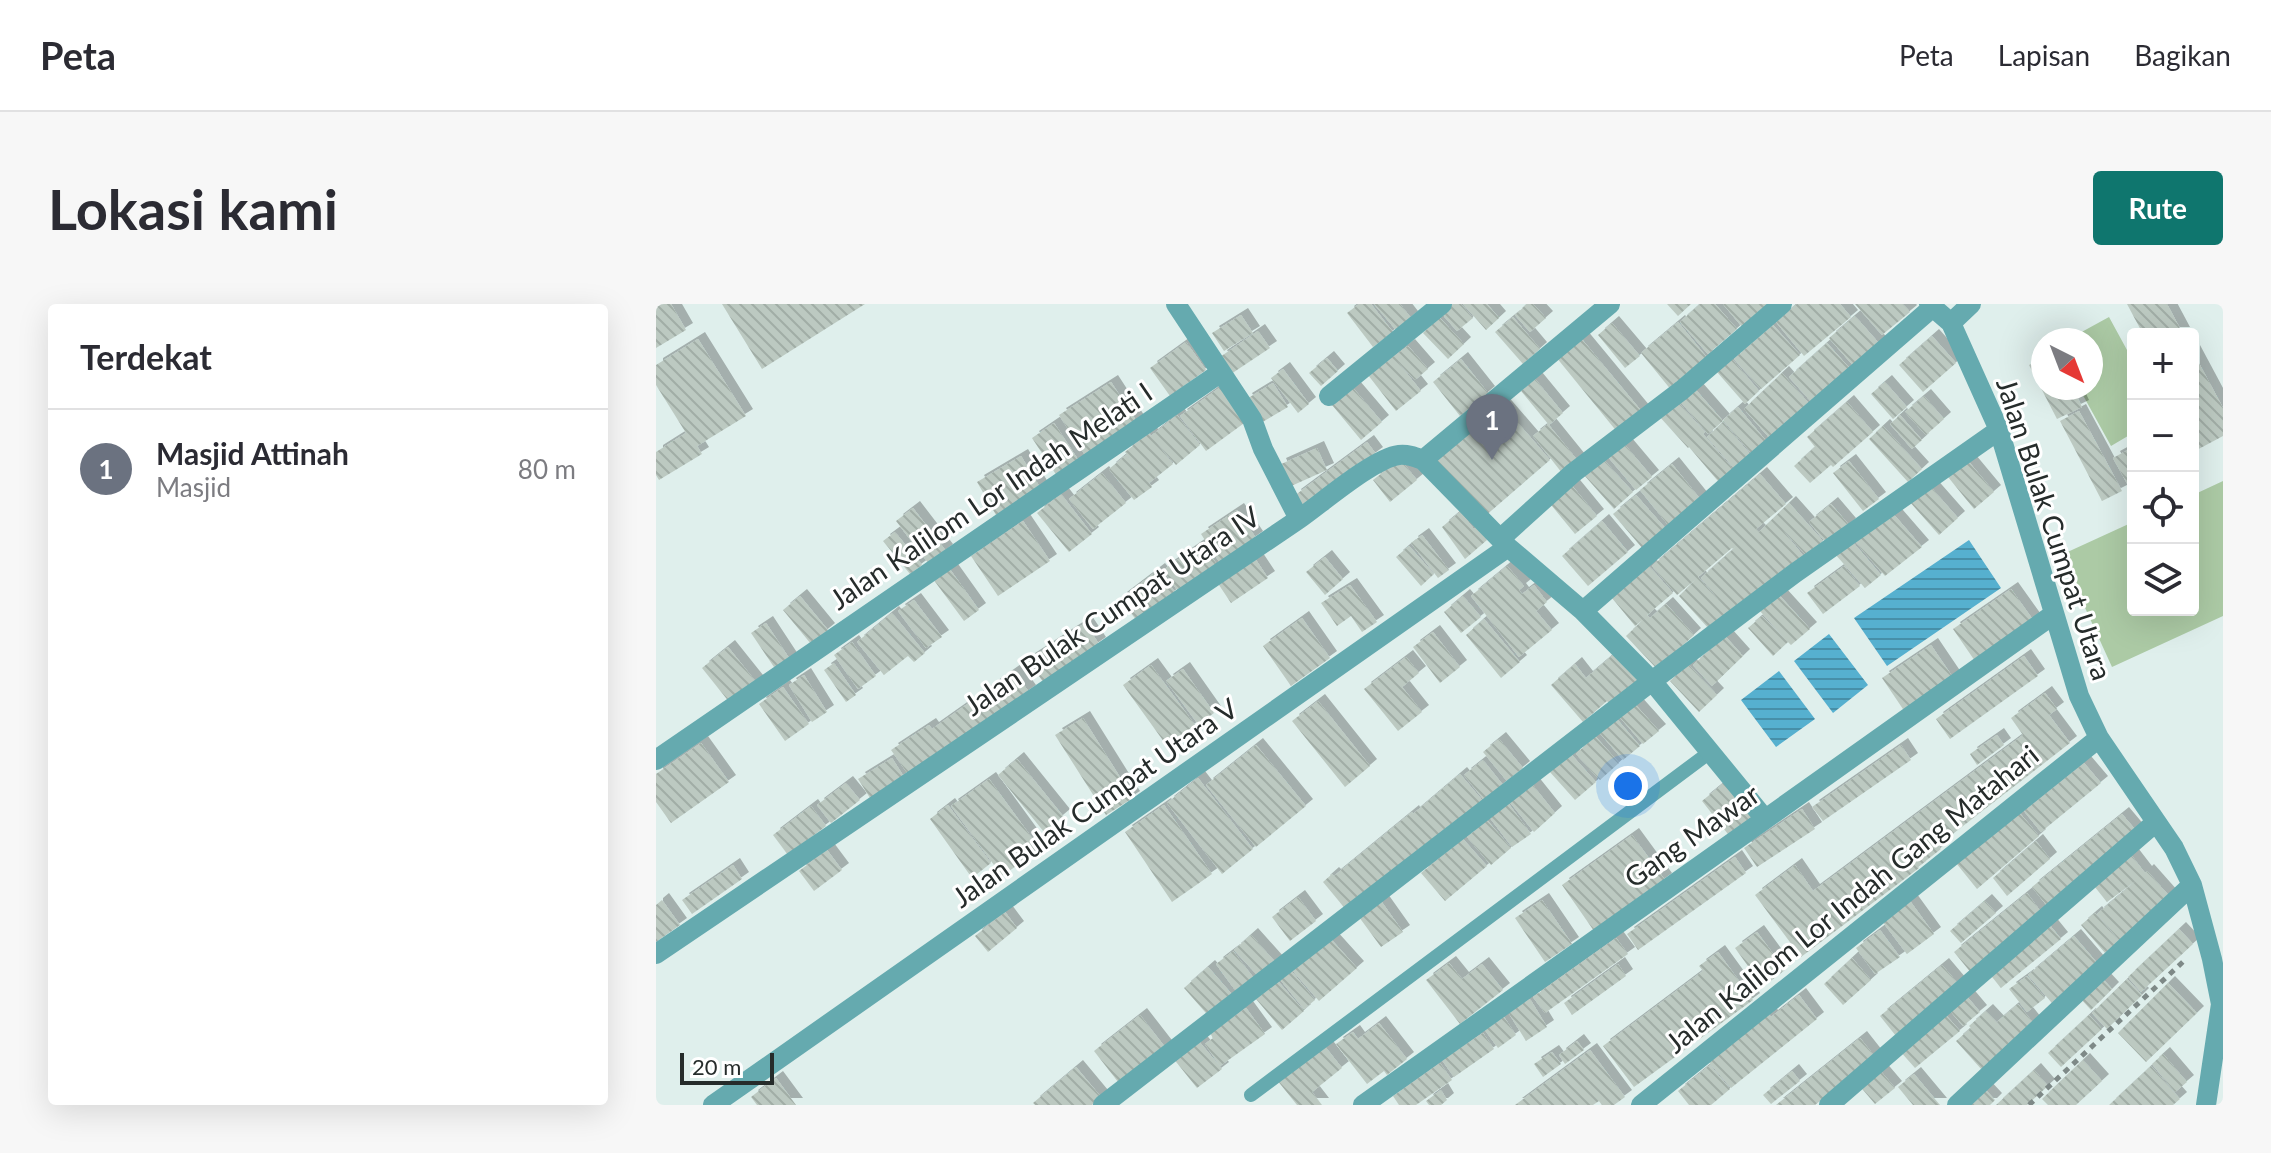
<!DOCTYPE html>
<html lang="id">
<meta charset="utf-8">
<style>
:root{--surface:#fff;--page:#f7f7f7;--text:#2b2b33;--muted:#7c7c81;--line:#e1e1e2;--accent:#0f766e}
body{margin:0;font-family:Lato,sans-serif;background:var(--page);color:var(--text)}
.controls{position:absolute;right:24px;top:24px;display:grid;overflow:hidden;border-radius:8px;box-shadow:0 8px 32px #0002}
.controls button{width:72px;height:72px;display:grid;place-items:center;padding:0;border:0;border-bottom:2px solid var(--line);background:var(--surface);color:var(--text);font:40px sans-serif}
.compass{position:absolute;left:1375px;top:24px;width:72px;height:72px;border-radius:50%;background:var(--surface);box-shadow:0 8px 32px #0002;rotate:138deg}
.scale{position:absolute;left:24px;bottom:20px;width:94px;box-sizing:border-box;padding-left:8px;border:4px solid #262c2b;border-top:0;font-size:22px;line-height:28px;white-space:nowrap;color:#262c2b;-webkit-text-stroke:6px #fff;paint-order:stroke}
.you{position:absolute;left:972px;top:482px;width:28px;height:28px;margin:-20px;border:6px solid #fff;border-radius:50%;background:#1a73e8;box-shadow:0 0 0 12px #1a73e833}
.badge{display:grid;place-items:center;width:52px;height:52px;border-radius:50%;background:var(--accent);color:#fff;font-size:26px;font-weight:700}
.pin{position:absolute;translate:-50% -66px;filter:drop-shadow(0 2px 4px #0008)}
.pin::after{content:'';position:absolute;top:42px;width:28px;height:24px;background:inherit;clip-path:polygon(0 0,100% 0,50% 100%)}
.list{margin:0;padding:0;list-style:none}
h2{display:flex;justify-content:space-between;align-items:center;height:104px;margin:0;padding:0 32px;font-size:34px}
h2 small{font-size:26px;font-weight:400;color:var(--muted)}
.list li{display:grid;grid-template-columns:52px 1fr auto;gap:24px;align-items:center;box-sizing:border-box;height:120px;padding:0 32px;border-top:2px solid var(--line)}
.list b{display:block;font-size:30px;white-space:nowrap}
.list p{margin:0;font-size:26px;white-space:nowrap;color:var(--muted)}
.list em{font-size:26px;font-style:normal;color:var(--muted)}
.icon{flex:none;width:44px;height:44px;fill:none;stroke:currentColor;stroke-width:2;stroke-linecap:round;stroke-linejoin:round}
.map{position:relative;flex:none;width:1567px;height:801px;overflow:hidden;border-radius:8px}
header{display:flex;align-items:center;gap:48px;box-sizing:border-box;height:112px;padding:0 40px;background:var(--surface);border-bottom:2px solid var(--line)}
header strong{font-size:38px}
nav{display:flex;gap:44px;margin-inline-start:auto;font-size:28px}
.intro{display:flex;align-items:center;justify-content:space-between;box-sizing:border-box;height:192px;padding:0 48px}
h1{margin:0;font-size:56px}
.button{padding:20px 36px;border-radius:8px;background:var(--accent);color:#fff;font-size:28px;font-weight:700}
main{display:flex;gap:48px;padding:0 48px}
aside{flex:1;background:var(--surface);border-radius:8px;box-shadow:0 8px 32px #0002}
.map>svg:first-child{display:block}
</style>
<header>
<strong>Peta</strong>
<nav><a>Peta</a><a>Lapisan</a><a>Bagikan</a></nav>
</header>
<div class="intro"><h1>Lokasi kami</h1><a class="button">Rute</a></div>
<main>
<aside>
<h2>Terdekat<small></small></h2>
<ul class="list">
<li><span class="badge" style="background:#6b7280">1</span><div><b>Masjid Attinah</b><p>Masjid</p></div><em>80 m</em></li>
</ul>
</aside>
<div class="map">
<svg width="1567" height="801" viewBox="0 0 1567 801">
<defs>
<pattern id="water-rules" width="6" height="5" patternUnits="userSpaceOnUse" patternTransform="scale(2)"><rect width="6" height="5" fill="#56b0cf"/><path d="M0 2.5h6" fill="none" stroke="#478fa8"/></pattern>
<pattern id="building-back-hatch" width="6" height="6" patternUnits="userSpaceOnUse" patternTransform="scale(2)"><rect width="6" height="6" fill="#bcc9c1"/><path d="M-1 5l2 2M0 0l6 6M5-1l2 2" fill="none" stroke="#a1ada6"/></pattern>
<filter id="shadow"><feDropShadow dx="7" dy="-7" stdDeviation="0" flood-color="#0004"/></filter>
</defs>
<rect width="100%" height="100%" fill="#dfefec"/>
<!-- pitch -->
<path fill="#accaa5" d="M1453,13L1477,57V129L1455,142L1423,84H1435V36H1411Z
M1567,177V312L1456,363L1405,251L1477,218V306H1537V191Z"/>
<!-- water -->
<path fill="url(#water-rules)" d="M1313,236L1345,284L1231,362L1198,314Z
M1173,330L1212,381L1177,409L1138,357Z
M1123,367L1159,415L1120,443L1085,396Z"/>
<!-- building -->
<path fill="url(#building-back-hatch)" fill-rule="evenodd" filter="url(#shadow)" d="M0,0H15L30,26L0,44Z
M66,0H209L106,65Z
M703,0H715L737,28L717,43L691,9Z
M718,0H744L755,14L740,26Z
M797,0H805L817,14L801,27L786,10Z
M807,0H831L843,14L830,26Z
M871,0H877L890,14L874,28L859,11Z
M1011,0H1035L1022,12Z
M1044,0H1059L1081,25L1052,50L1024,18Z
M1067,0H1114L1087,24Z
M1141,0H1184L1195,13L1148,52L1120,18Z
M1199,0H1247L1254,8L1226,31Z
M1471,0H1511L1527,30H1487Z
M585,11L597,29L568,47L556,29Z
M1199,12L1228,45L1202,67L1173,34Z
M783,13L808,40L792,55L767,29Z
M857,13L884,45L867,60L839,28Z
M1022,18L1053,56L1016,87L985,49Z
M956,19L984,52L969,64L942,31Z
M1117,21L1144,51L1105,85L1078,55Z
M602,27L614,44L575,70L564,53Z
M1276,32L1300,59L1267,88L1243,61Z
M924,33L987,109L962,129L900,53Z
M42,35L90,112L41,142L46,150L3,176L0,171V148L30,129L0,81V61Z
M530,38L550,66L514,92L494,64Z
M1171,39L1196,67L1158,101L1133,73Z
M752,42L772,65L759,76L741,57L765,87L740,107L712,71Z
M1537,48L1567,104V132L1537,148Z
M671,54L682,67L665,82L653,69Z
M1387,54V84H1417L1426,103L1401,115L1373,61Z
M805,55L832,89L804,112L777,78Z
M1076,55L1103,87L1089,100L1061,68Z
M627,65L653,100L642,109L615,74Z
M1126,69L1157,104L1134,125L1108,95L1132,124L1117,138L1088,105Z
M879,75L907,109L893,121L865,87Z
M455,78L481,118L429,151L403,111Z
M1229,78L1251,103L1237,115L1215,90Z
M617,79L632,103L603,120L589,96Z
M566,82L591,117L550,147L524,112Z
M697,84L726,118L705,136L676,101Z
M1039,85L1067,117L1052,130L1024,97Z
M1268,92L1288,115L1270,131L1249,108Z
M1020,96L1049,128L1047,130L1082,171L1067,183L1033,143L1032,144L1003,112Z
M844,98L894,156L828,213L778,156Z
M1191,98L1217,128L1177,163L1175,161L1154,179L1138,162L1159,143L1151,133Z
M1082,103L1111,138L1096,150L1067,116Z
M1423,107L1466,187L1446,197L1404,117Z
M521,111L544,141L520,161L500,138L517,160L493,179L496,183L478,196L453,165L470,151L482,166L469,148L493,129L495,132Z
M1244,111L1266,136L1256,145L1234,120Z
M1067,118L1099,156L1083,170L1051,133Z
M398,119L423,157L401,172L376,134Z
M892,120L922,157L906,169L877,132Z
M1227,122L1266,165L1252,178L1213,135Z
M711,138L720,150L646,204L638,192Z
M969,141L996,173L980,186L953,154Z
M1477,143V181L1473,183L1457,154Z
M661,144L671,166L633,183L623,161Z
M365,152L385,185L340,211L321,178Z
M1308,152L1338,188L1318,205L1288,168Z
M946,154L977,188L958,205L928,171Z
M744,155L761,176L734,198L717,176Z
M1193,157L1223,195L1207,207L1177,169Z
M1016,160L1045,196L1013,222L984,186Z
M446,169L470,199L437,225L413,195Z
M1104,170L1130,200L1100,225L1103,228L1133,199L1167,237L1151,252L1126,225L1148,253L1053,325L1023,292L1039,276L1021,291L996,262ZM1082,241L1045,274L1066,300L1042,273L1076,244L1077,245Z
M913,178L941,212L919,230L891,196Z
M1272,180L1302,214L1283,231L1253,197Z
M405,190L436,230L413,248L381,209Z
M980,191L1010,225L987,245L957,210Z
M1175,200L1193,221L1171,240L1153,218Z
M257,204L290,247L273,260L240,217Z
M1233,205L1266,243L1229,272L1197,235Z
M581,206L600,234L564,259L545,230Z
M804,208L818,225L820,223L831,236L809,255L786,223Z
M367,217L394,257L342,292L315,252Z
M946,217L972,248L932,282L906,252Z
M239,228L266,261L254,270L227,237Z
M766,231L793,266L782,274L755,239Z
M1195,236L1225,271L1209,284L1179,250Z
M546,239L562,262L524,290L507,266Z
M753,242L778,270L765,282L740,253Z
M598,253L612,274L575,299L561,278Z
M669,253L687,275L669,291L650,268Z
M851,262L868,282L863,286L866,290L878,281L891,298L880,307L896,326L863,353L815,292Z
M993,262L1017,289L991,311L994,314L1010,300L1038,331L1001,365L970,332L988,315L979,322L956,294Z
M1188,262L1204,282L1167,310L1151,289Z
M293,264L323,306L308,317L277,275Z
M502,266L519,288L481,317L464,295Z
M694,281L721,318L706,328L695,312L681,322L665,299Z
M1355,285L1380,320L1321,360L1297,325Z
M1123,291L1154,325L1135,341L1132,338L1117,352L1092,324L1106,312L1130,336L1104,307Z
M144,292L172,326L155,340L127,306Z
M807,292L825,313L805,329L788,308Z
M258,296L286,333L270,344L242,307Z
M236,309L269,349L258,358L252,352L228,371L201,338Z
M646,314L674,354L635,382L607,342Z
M828,315L864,358L845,374L810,331Z
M110,319L135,357L120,366L95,329Z
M429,319L443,340L387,378L372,356Z
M777,328L804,363L784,379L757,343Z
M1069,332L1087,352L1056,382L1037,361Z
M196,338L220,372L202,385L178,351Z
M1275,341L1300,378L1251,411L1226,374Z
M72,343L100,378L74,399L46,364Z
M963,346L990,378L959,405L951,397L927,418L895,381L919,360L930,374Z
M1368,352L1382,372L1294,435L1280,415Z
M750,353L763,369L746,383L766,408L742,427L708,385Z
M178,359L200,391L190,398L168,366Z
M1032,360L1061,391L1043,408L1014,377Z
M495,361L539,421L511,442L467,381Z
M527,365L558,409L542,420L510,377Z
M358,367L373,388L252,470L235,446L273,421L276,425Z
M148,371L171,408L156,418L133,381Z
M127,383L153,420L129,437L103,400Z
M1389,389L1401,405L1393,411L1414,439L1298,529L1283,543L1285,545L1262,563L1263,564L1145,653L1099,591L1139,561L1157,587L1367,431L1355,414Z
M662,397L714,462L689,483L636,417Z
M977,398L1003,427L987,440L962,411Z
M427,414L477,494L450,511L399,431Z
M960,414L984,442L967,456L943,428Z
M1341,431L1348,441L1321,461L1314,450Z
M939,432L963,459L944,476L920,450Z
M843,435L867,464L851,477L827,448Z
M45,439L73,478L15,519L0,498V470Z
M600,441L650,502L600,543L550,481Z
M1245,441L1255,456L1167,517L1156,503Z
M914,449L940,478L919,496L893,467Z
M236,454L248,473L214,494L202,475Z
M361,455L407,512L388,528L342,471Z
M827,456L847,481L828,496L808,471Z
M1428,459L1445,479L1385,528L1368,507Z
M804,470L832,503L692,608L667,578L676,570L678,572L756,508L757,510Z
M542,474L597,545L566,570L511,499Z
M333,475L384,545L346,572L295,502Z
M190,479L204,496L175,519L161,501Z
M875,479L899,509L878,528L853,497Z
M1068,479L1098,516L1075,534L1046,497Z
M850,496L875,530L856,543L831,510Z
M292,501L335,559L316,574L274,515Z
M508,501L556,570L516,598L469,528Z
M155,502L170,522L132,551L117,531Z
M1146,505L1159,525L1101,563L1088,544Z
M1362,507L1383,532L1321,585L1300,559Z
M1466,510L1482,529L1392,603L1376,583Z
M831,516L855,544L835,561L811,533Z
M976,531L1009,576L938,627L906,581Z
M807,535L831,562L789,597L765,569Z
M1380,537L1394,555L1351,592L1337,574Z
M171,546L186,566L158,587L143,567Z
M1472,547L1489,569L1491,567L1515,594L1464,637L1441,610L1481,576L1451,598L1434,577Z
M1079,553L1090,569L982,646L971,630Z
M77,561L86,575L36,610L26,596Z
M1371,589L1388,612L1316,670L1298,648Z
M642,593L660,617L634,637L616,613Z
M6,596L24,621L0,638V601Z
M886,596L916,640L889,658L859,614Z
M725,597L747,628L725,643L703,613Z
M1254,597L1278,630L1251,650L1226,617Z
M1329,597L1340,609L1305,639L1294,627Z
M349,608L361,624L332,648L319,632Z
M1439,609L1463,637L1449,649L1425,621Z
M1392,619L1405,635L1345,684L1332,668Z
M1523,625L1537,640L1485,688L1472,673Z
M1224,626L1244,653L1219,670L1200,644Z
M1101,628L1129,666L1107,683L1079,644Z
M595,631L621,660L605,675L578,646Z
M1418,632L1442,660L1396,699L1372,671Z
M673,633L701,664L663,697L637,667Z
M960,634L972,650L889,709L877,693Z
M577,647L600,677L582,690L560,660Z
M1062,648L1097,696L978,783L947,742L1047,667L1043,662Z
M1196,654L1215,676L1187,701L1168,680Z
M793,659L806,675L826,660L847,686L804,720L770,676Z
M962,660L970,672L916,711L908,699Z
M1286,661L1303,681L1240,732L1224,712Z
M552,663L580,695L556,716L528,684Z
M633,664L659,696L648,705L622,673Z
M1371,672L1389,694L1371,708L1353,685Z
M1444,672L1456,685L1435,706L1423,693Z
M1471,675L1486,691L1451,725L1436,709Z
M621,676L648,707L626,726L600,695Z
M1512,679L1541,709L1490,758L1462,729Z
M1308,689L1324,708L1307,722L1291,703Z
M1143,691L1161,715L1075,784L1052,757L1111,708L1115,713Z
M874,695L891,723L870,737L852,708Z
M1362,700L1378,720L1326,766L1300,737L1315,724L1313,722L1330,707L1347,725L1341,718Z
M590,704L609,730L564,762L549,740L557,734L554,729Z
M1288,709L1304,727L1259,764L1243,746Z
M484,711L512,747L466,783L438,747Z
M1433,711L1446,725L1405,763L1392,749Z
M848,713L860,731L842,744L829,726Z
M723,719L751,755L731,771L728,767L711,780L680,740L697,728L702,735Z
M827,729L838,745L798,773L786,756Z
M1204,734L1219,753L1159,801H1120Z
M541,735L566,765L541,784L517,754Z
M921,737L928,746L909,760L903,751Z
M667,740L686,764L656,788L666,801H641L621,776Z
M934,746L969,793L958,801H946L943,797L937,801H859Z
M896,748L905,760L887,773L878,760Z
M1507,750L1531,778L1519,788L1496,760Z
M1427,756L1446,777L1420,801H1392L1386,795Z
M784,759L796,776L760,801H743L737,792Z
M1054,761L1074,785L1055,801H1033L1022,787Z
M1495,762L1524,795L1517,801H1453Z
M420,763L445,793L436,801H379L377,799Z
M1222,764L1239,784L1219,800L1202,780Z
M1378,766L1392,782L1371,801H1340Z
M1136,767L1144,777L1115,800L1107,791Z
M1258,770L1284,801H1257L1242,783Z
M120,774L140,801H101L95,793Z
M1325,781L1339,796L1334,801H1310Z
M785,786L791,796L785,801H773L770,797Z"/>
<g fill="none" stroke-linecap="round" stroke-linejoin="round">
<!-- path -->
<path stroke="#7e8987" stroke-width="5" stroke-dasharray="6 6" stroke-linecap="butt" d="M1373,801L1530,655"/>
<!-- lane -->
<path stroke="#65aaaf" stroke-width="14" d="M595,791L1054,448"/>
<!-- street -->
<path stroke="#65aaaf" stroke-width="20" d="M520,0L596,115L607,145L643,215
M1273,0L1295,19L1343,126L1423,392L1443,434L1518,544L1536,581L1556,655L1565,700L1550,801
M1295,19L1315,0
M673,92L786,0
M767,156L954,0
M844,235L917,169L1026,86L1126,0
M927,307L1277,3
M0,456L564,69
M0,650L643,215C666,199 718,154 743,151C752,150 759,153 767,156L852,243L927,307L996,377L1109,515
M57,801L852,243
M447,801L996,377L1139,269L1343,126
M707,801L1398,310
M985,801L1443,434
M1173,801L1499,519
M1301,801L1536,581"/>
</g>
<g text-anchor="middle" stroke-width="6" stroke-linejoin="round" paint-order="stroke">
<!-- street labels -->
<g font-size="28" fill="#262c2b" stroke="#fff">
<text transform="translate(335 192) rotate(-34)" y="10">Jalan Kalilom Lor Indah Melati I</text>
<text transform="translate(1398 225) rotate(72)" y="10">Jalan Bulak Cumpat Utara</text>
<text transform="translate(456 307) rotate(-34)" y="10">Jalan Bulak Cumpat Utara IV</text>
<text transform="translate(439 499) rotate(-35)" y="10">Jalan Bulak Cumpat Utara V</text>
<text transform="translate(1036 532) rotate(-35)" y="10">Gang Mawar</text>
<text transform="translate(1196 595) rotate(-39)" y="10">Jalan Kalilom Lor Indah Gang Matahari</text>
</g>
</g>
</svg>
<div class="controls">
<button>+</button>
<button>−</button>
<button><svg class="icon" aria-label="locate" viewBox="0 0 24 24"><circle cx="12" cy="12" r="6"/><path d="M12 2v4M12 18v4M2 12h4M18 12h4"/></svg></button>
<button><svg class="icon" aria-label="layers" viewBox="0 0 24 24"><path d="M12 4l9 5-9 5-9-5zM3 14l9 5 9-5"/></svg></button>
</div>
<svg class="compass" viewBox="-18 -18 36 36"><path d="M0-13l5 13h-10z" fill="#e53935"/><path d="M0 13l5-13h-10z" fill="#7c7c81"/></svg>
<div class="scale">20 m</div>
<div class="you"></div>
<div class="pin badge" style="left:836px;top:156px;background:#6b7280">1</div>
</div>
</main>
